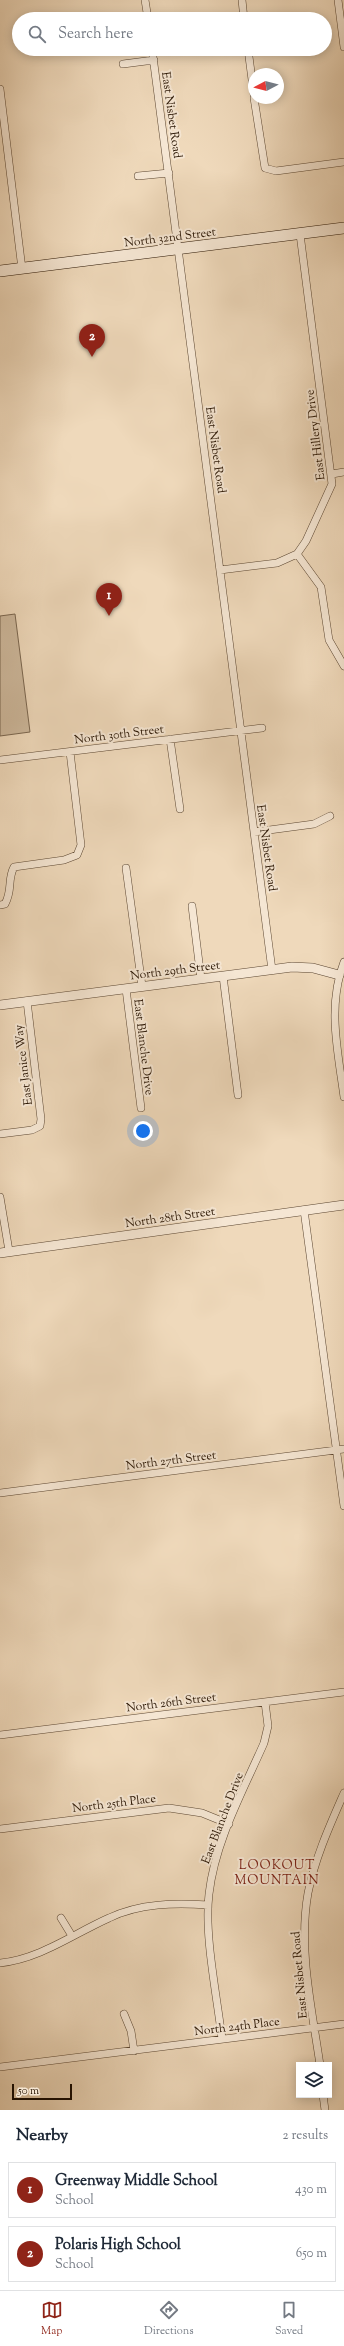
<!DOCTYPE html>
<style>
:root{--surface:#fff;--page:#f6f6f7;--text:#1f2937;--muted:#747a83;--line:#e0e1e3;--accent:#8f2418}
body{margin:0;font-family:"Sorts Mill Goudy",serif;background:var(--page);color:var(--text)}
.controls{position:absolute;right:12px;bottom:12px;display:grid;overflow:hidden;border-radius:0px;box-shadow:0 2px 10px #0003}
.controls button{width:36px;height:36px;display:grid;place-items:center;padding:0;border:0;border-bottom:1px solid var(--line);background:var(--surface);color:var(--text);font:20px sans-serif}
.compass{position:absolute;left:248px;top:68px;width:36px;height:36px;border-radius:50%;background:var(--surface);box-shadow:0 2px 10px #0003;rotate:263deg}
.scale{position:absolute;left:12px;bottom:10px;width:60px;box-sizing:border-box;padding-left:4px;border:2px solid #281402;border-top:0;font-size:11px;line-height:14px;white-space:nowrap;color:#281402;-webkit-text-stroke:3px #f5e6d3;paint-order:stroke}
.you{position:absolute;left:143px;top:1131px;width:14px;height:14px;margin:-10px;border:3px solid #fff;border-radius:50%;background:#1a73e8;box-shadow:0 0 0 6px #1a73e833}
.badge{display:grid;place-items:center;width:26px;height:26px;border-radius:50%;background:var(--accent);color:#fff;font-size:13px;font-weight:700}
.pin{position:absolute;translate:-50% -33px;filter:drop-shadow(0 1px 2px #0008)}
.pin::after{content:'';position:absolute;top:21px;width:14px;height:12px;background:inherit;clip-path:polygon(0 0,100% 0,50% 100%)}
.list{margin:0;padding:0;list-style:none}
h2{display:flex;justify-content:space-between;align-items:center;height:52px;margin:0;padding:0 16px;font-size:17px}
h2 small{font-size:13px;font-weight:400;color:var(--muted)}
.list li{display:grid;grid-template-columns:26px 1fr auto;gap:12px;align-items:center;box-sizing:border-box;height:56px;margin:0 8px 8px;padding:0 8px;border:1px solid var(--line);border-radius:0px}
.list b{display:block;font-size:15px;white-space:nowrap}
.list p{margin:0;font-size:13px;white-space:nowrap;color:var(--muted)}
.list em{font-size:13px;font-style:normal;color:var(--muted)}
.icon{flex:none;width:22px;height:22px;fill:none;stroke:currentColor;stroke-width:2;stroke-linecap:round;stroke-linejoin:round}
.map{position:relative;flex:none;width:344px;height:2110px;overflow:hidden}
.search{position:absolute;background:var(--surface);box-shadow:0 2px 10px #0003;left:12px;right:12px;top:12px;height:44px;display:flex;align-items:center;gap:10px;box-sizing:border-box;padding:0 14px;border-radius:22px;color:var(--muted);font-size:15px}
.sheet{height:180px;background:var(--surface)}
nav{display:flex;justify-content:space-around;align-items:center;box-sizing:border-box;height:56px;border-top:1px solid var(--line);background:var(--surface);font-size:11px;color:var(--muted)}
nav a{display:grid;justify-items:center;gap:2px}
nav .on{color:var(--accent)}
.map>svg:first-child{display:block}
</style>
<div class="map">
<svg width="344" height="2110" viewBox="0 0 344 2110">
<rect width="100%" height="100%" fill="#efd9bb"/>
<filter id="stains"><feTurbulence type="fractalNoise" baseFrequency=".005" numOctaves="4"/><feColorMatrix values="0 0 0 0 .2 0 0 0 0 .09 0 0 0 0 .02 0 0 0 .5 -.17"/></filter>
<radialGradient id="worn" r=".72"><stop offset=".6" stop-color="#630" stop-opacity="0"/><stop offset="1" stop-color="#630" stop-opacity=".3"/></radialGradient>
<!-- green -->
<path fill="#cdb89c" stroke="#7a664f" d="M15,614L30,732L0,736V616Z"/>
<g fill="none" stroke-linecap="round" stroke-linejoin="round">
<!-- minor casing -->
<g stroke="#5a4530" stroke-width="8">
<path id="minor" d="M145,0L148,19
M242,0L244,19
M338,0L344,47
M152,49L272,970
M248,49L254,95
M123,64L154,60
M0,89L22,269
M254,98L265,168L276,171L344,162
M138,176L169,173
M332,474L344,472
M297,554L321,587L329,640L344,666
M220,570L277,563L297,554L306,541L332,484L300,234
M170,739L180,809
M0,760L262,728
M254,832L314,824L330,816
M126,868L142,986
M0,905L5,904C13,889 7,880 14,867L64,860L77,855L81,845L70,752
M192,906L201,979
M344,962C327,1006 338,1052 344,1097
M223,976L238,1095
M126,989L141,1108
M0,1134L32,1130L40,1126L41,1119L27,1001
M0,1197L9,1251
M304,1210L344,1506
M0,1493L344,1449
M0,1735L344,1692
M0,1829L169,1808L202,1813L229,1824
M61,1918L72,1936
M0,1963C40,1959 73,1934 109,1918C140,1903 175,1903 208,1905
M124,2014L131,2031L134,2051
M222,2039C217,1996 204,1935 209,1894C215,1841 243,1791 264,1743L268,1726L265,1702
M320,2065C312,2009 298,1949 308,1893C315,1858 330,1825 344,1793
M0,2067L344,2024
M323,2095L325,2110"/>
</g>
<!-- tertiary casing -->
<g stroke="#5a4530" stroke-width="10">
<path id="tertiary" d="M0,1005L292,967L313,968L339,975
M0,1253L344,1205"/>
</g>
<!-- secondary casing -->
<g stroke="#281402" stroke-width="12">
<path id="secondary" d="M0,271L344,228"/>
</g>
<!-- minor -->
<use href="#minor" stroke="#f5e6d3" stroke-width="7"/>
<!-- tertiary -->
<use href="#tertiary" stroke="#f5e6d3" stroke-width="9"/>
<!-- secondary -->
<use href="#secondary" stroke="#f5e6d3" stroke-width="11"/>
</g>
<g text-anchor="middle" stroke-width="4" stroke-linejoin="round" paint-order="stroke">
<!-- street labels -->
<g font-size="12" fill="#281402" stroke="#f5e6d3">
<text transform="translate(172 115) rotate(82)" y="4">East Nisbet Road</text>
<text transform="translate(170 237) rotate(-7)" y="4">North 32nd Street</text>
<text transform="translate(315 435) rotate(-97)" y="4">East Hillery Drive</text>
<text transform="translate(216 450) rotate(82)" y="4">East Nisbet Road</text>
<text transform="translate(119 734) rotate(-7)" y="4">North 30th Street</text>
<text transform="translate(267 848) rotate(82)" y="4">East Nisbet Road</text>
<text transform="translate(175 970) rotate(-7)" y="4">North 29th Street</text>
<text transform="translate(144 1047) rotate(83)" y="4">East Blanche Drive</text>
<text transform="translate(23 1065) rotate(-97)" y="4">East Janice Way</text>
<text transform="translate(170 1217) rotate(-8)" y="4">North 28th Street</text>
<text transform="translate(171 1460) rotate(-7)" y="4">North 27th Street</text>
<text transform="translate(171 1702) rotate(-7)" y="4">North 26th Street</text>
<text transform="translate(114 1803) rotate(-7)" y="4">North 25th Place</text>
<text transform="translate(222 1818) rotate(-69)" y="4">East Blanche Drive</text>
<text transform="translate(299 1975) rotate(-95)" y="4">East Nisbet Road</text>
<text transform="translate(237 2026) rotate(-7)" y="4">North 24th Place</text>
</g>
<!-- neighbourhood labels -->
<g font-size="13" letter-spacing="1" fill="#7a1f14" stroke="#f5e6d3">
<text x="277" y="1869">LOOKOUT<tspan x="277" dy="15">MOUNTAIN</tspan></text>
</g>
</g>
<rect width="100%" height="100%" filter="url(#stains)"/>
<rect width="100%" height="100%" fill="url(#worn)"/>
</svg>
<div class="controls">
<button><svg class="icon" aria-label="layers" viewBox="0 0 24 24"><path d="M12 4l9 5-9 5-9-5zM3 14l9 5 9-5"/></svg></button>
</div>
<svg class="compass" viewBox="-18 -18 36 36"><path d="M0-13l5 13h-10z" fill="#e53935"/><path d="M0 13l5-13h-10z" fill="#747a83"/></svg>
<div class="scale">50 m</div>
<div class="you"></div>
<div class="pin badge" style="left:109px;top:616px">1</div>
<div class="pin badge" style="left:92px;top:357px">2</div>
<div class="search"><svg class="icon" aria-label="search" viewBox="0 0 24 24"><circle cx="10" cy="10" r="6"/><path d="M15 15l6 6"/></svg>Search here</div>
</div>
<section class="sheet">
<h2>Nearby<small>2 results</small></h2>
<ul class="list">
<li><span class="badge">1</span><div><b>Greenway Middle School</b><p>School</p></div><em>430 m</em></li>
<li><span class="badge">2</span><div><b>Polaris High School</b><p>School</p></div><em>650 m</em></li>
</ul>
</section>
<nav>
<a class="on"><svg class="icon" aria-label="map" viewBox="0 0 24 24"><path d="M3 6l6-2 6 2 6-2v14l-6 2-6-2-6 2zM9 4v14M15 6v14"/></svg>Map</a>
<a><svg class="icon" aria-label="directions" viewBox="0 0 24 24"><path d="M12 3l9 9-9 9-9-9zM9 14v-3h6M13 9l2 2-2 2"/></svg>Directions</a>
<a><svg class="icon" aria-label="saved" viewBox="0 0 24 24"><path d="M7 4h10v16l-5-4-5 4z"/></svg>Saved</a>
</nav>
